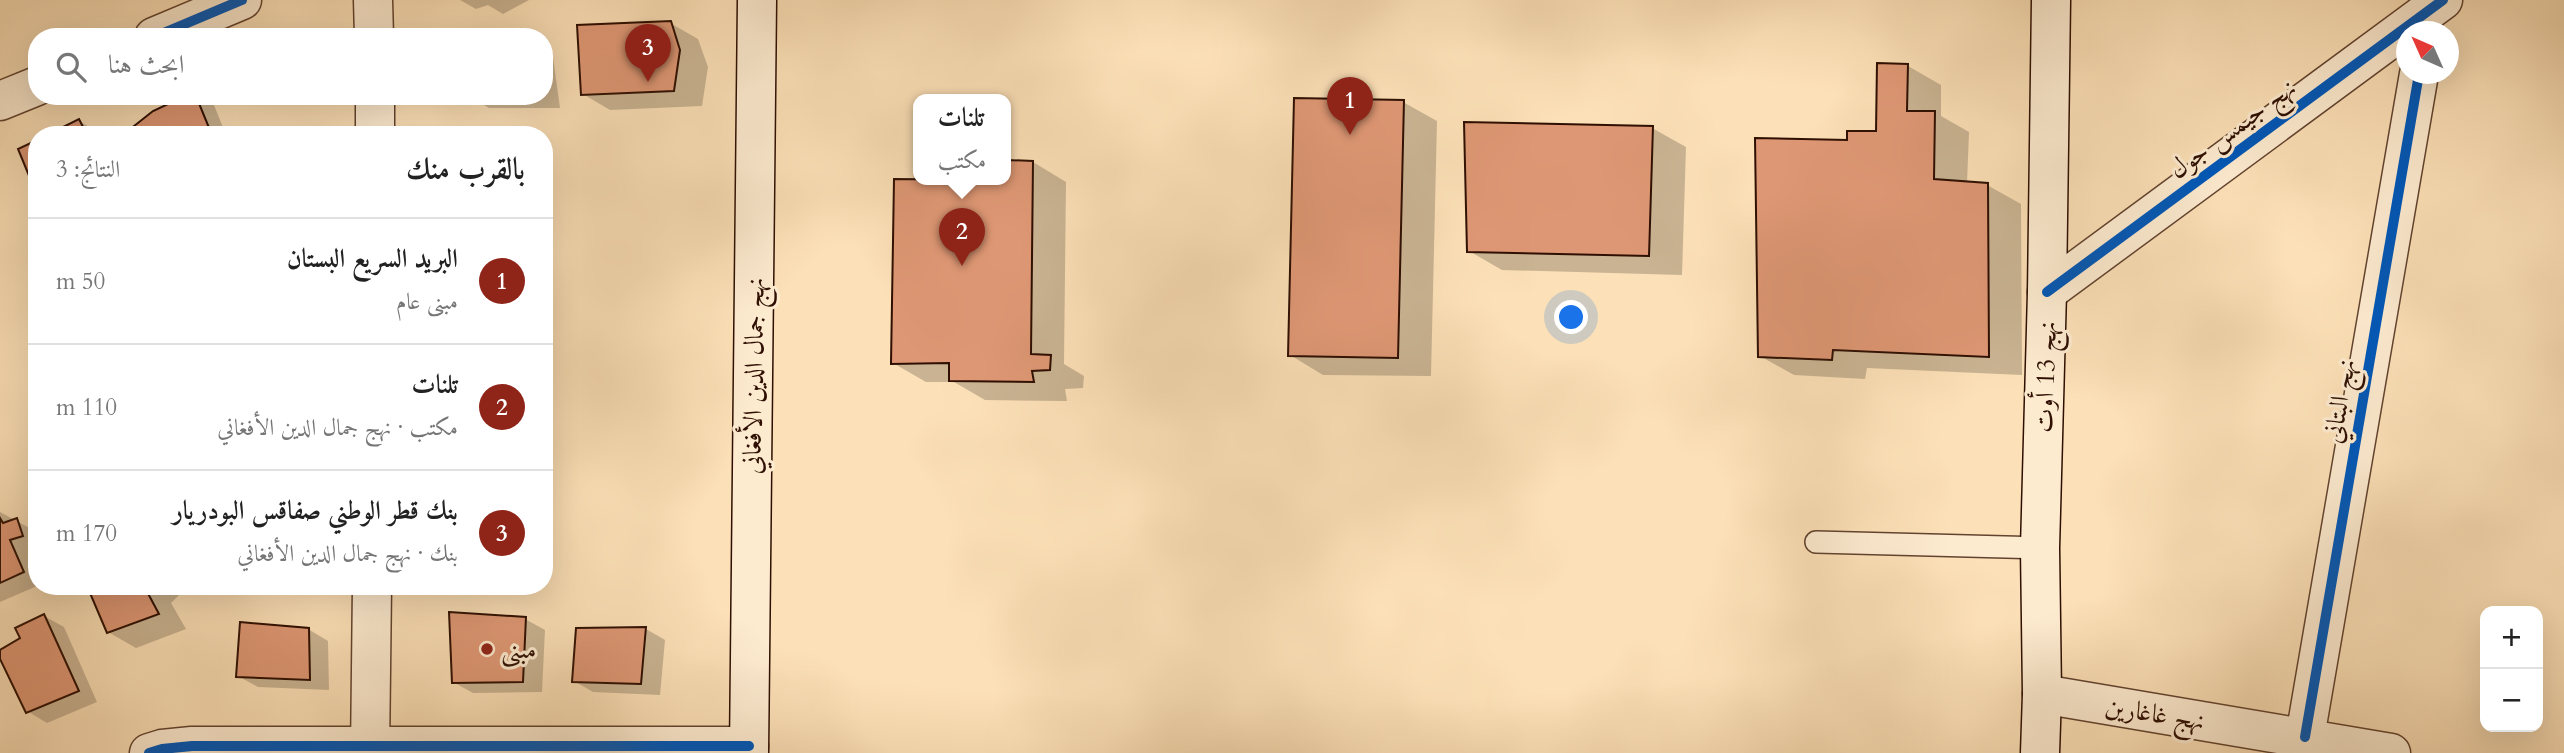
<!DOCTYPE html>
<html lang="ar">
<meta charset="utf-8">
<style>
:root{--surface:#fff;--page:#f6f6f6;--text:#222;--muted:#767676;--line:#e0e0e0;--accent:#8f2418}
body{margin:0;font-family:Cardo,Amiri,serif;background:var(--page);color:var(--text);direction:rtl}
.controls{position:absolute;right:21px;bottom:21px;display:grid;overflow:hidden;border-radius:14px;box-shadow:0 7px 28px #0002}
.controls button{width:63px;height:63px;display:grid;place-items:center;padding:0;border:0;border-bottom:2px solid var(--line);background:var(--surface);color:var(--text);font:35px sans-serif}
.compass{position:absolute;left:2396px;top:21px;width:63px;height:63px;border-radius:50%;background:var(--surface);box-shadow:0 7px 28px #0002;rotate:315deg}
.you{position:absolute;left:1572px;top:318px;width:24px;height:24px;margin:-18px;border:5px solid #fff;border-radius:50%;background:#1a73e8;box-shadow:0 0 0 10px #1a73e833}
.badge{display:grid;place-items:center;width:46px;height:46px;border-radius:50%;background:var(--accent);color:#fff;font-size:23px;font-weight:700}
.pin{position:absolute;translate:-50% -58px;filter:drop-shadow(0 2px 4px #0008)}
.pin::after{content:'';position:absolute;top:37px;width:24px;height:21px;background:inherit;clip-path:polygon(0 0,100% 0,50% 100%)}
.popup{position:absolute;left:913px;top:94px;width:98px;height:91px;box-sizing:border-box;display:grid;place-content:center;border-radius:14px;background:var(--surface);filter:drop-shadow(0 2px 5px #0005);font-size:23px;white-space:nowrap;color:var(--muted)}
.popup b{font-size:26px;color:var(--text)}
.popup::after{content:'';position:absolute;left:50%;top:100%;margin-left:-14px;border:14px solid transparent;border-top-color:var(--surface)}
.list{margin:0;padding:0;list-style:none}
h2{display:flex;justify-content:space-between;align-items:center;height:91px;margin:0;padding:0 28px;font-size:30px}
h2 small{font-size:23px;font-weight:400;color:var(--muted)}
.list li{display:grid;grid-template-columns:46px 1fr auto;gap:21px;align-items:center;box-sizing:border-box;height:126px;padding:0 28px;border-top:2px solid var(--line)}
.list b{display:block;font-size:26px;white-space:nowrap}
.list p{margin:0;font-size:23px;white-space:nowrap;color:var(--muted)}
.list em{font-size:23px;font-style:normal;color:var(--muted)}
.icon{flex:none;width:38px;height:38px;fill:none;stroke:currentColor;stroke-width:2;stroke-linecap:round;stroke-linejoin:round}
.map{position:relative;flex:none;width:2564px;height:753px;overflow:hidden;direction:ltr}
.search{position:absolute;background:var(--surface);box-shadow:0 7px 28px #0002;left:28px;top:28px;width:525px;height:77px;display:flex;align-items:center;gap:18px;box-sizing:border-box;padding:0 24px;border-radius:28px;color:var(--muted);font-size:26px}
.panel{position:absolute;background:var(--surface);box-shadow:0 7px 28px #0002;left:28px;top:126px;width:525px;height:469px;border-radius:28px;direction:rtl}
.map>svg:first-child{display:block}
</style>
<div class="map">
<svg width="2564" height="753" viewBox="0 0 2564 753">
<rect width="100%" height="100%" fill="#fce0b7"/>
<filter id="stains"><feTurbulence type="fractalNoise" baseFrequency=".00286" numOctaves="4"/><feColorMatrix values="0 0 0 0 .2 0 0 0 0 .09 0 0 0 0 .02 0 0 0 .5 -.17"/></filter>
<radialGradient id="worn" r=".72"><stop offset=".6" stop-color="#630" stop-opacity="0"/><stop offset="1" stop-color="#630" stop-opacity=".3"/></radialGradient>
<!-- shadow -->
<path fill="#0003" d="M460,0H529L503,14L488,5L476,9Z
M670,23L698,39L708,67L702,106L610,110L583,94Z
M544,46L552,50L560,108H489L469,96H544Z
M1908,66L1941,85V116L1969,132L1967,183L1987,185L2021,204L2022,375L1867,368L1865,379L1794,375L1760,356L1849,142L1877,133Z
M190,96H199L214,105L226,135H133Z
M1403,102L1437,121L1431,376L1323,375L1290,355Z
M79,121L103,135H51Z
M1652,128L1686,147L1682,275L1502,270L1469,251Z
M1006,162H1033L1066,182L1064,364L1084,376L1083,388L1065,389L1067,401L985,400L954,382H926L893,363L1006,180Z
M544,393L550,396L546,448H544Z
M0,512L37,532V548L28,551L37,569V586L0,602Z
M89,586H176L180,594L171,603L186,629L136,648L108,632Z
M44,616L64,627L97,702L47,723L27,711L0,655V652L22,639Z
M525,619L545,630L542,692L473,693L453,682Z
M308,629L328,641L329,690L258,687L238,676Z
M646,629L665,640L660,695L593,692L574,681Z"/>
<!-- building -->
<path fill="#de9774" stroke="#2e0f02" stroke-width="2" d="M671,21L680,50L674,91L581,95L577,25Z
M1877,63L1908,64L1907,111H1935L1934,179L1988,183L1989,357L1833,350L1832,360L1758,357L1755,138L1847,140V131H1876Z
M185,96H196L212,135H131L129,130L153,111Z
M467,96H541V98L467,97Z
M1294,98L1404,100L1398,358L1288,356Z
M79,119L87,135H47Z
M1464,122L1653,126L1649,256L1467,252Z
M37,140V195L18,149Z
M1006,160L1033,161L1031,354L1051,355L1050,370L1032,371L1034,382L949,381V363L891,364L894,179L1006,180Z
M0,518L3,523L17,518L23,536L10,540L24,572L0,583Z
M87,586H144L159,614L107,633Z
M449,612L526,617L523,682L452,683Z
M44,614L79,691L26,713L0,659V650L20,638L15,628Z
M240,622L309,628L310,680L236,677Z
M646,627L641,684L572,682L576,628Z"/>
<g fill="none" stroke-linecap="round" stroke-linejoin="round">
<!-- lane casing -->
<g stroke="#62432f" stroke-width="24">
<path id="lane" d="M1816,542L2040,548"/>
</g>
<!-- street casing -->
<g stroke="#62432f" stroke-width="41">
<path id="street" d="M373,0L374,37
M154,37L242,0
M375,96V135
M0,101L37,86
M2047,292L2443,0
M2042,694L2391,753
M2305,737L2419,74
M149,753L162,749L192,746H749
M370,753L372,586"/>
</g>
<!-- secondary casing -->
<g stroke="#2e0f02" stroke-width="41">
<path id="secondary" d="M749,753L757,0
M2040,753L2042,694L2040,548L2047,292L2051,0"/>
</g>
<!-- lane -->
<use href="#lane" stroke="#fdebd0" stroke-width="21"/>
<!-- street -->
<use href="#street" stroke="#fdebd0" stroke-width="38"/>
<!-- secondary -->
<use href="#secondary" stroke="#fdebd0" stroke-width="38"/>
<!-- cycleway casing -->
<g stroke="#fdebd0" stroke-width="15">
<path id="cycleway" d="M154,37L242,0
M2047,292L2443,0
M2305,737L2419,74
M149,753L162,749L192,746H749"/>
</g>
<!-- cycleway -->
<use href="#cycleway" stroke="#0057b8" stroke-width="10"/>
</g>
<!-- markers -->
<circle fill="#8f2418" stroke="#fdebd0" stroke-width="2.5" cx="487" cy="649" r="7"/>
<g text-anchor="middle" stroke-width="6" stroke-linejoin="round" paint-order="stroke">
<!-- street labels -->
<g font-size="26" fill="#2e0f02" stroke="#fdebd0">
<text transform="translate(2232 128) rotate(-36)" y="9">نهج جيمس جول</text>
<text transform="translate(753 376) rotate(-89)" y="9">نهج جمال الدين الأفغاني</text>
<text transform="translate(2045 377) rotate(-88)" y="9">نهج 13 أوت</text>
<text transform="translate(2339 401) rotate(-80)" y="9">نهج البتاني</text>
<text transform="translate(2155 713) rotate(9)" y="9">نهج غاغارين</text>
</g>
<!-- poi labels -->
<g font-size="26" fill="#2e0f02" stroke="#fdebd0" text-anchor="start">
<text x="501" y="658">مبنى</text>
</g>
</g>
<rect width="100%" height="100%" filter="url(#stains)"/>
<rect width="100%" height="100%" fill="url(#worn)"/>
</svg>
<div class="controls">
<button>+</button>
<button>−</button>
</div>
<svg class="compass" viewBox="-18 -18 36 36"><path d="M0-13l5 13h-10z" fill="#e53935"/><path d="M0 13l5-13h-10z" fill="#767676"/></svg>
<div class="you"></div>
<div class="pin badge" style="left:1350px;top:135px">1</div>
<div class="pin badge" style="left:962px;top:266px">2</div>
<div class="popup"><b>تلنات</b>مكتب</div>
<div class="pin badge" style="left:648px;top:82px">3</div>
<div class="search"><svg class="icon" aria-label="search" viewBox="0 0 24 24"><circle cx="10" cy="10" r="6"/><path d="M15 15l6 6"/></svg>ابحث هنا</div>
<section class="panel">
<h2>بالقرب منك<small>النتائج: 3</small></h2>
<ul class="list">
<li><span class="badge">1</span><div><b>البريد السريع البستان</b><p>مبنى عام</p></div><em>50 m</em></li>
<li><span class="badge">2</span><div><b>تلنات</b><p>مكتب · نهج جمال الدين الأفغاني</p></div><em>110 m</em></li>
<li><span class="badge">3</span><div><b>بنك قطر الوطني صفاقس البودريار</b><p>بنك · نهج جمال الدين الأفغاني</p></div><em>170 m</em></li>
</ul>
</section>
</div>
